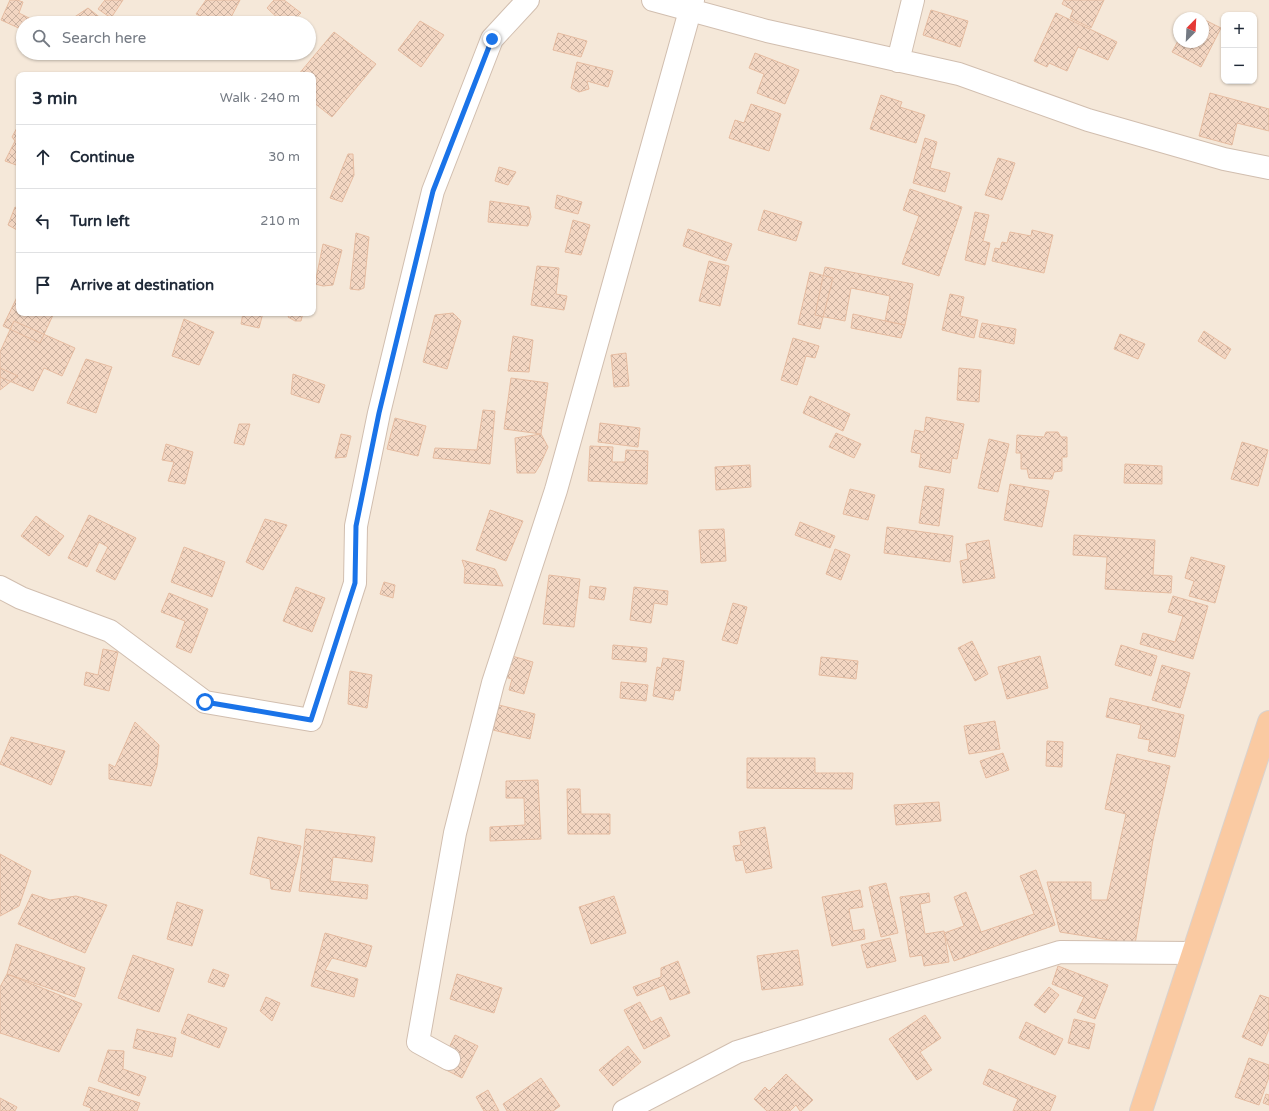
<!DOCTYPE html>
<meta charset="utf-8">
<style>
:root{--surface:#fff;--page:#f2f2f3;--text:#1f2937;--muted:#747a83;--line:#e0e1e3}
body{margin:0;font-family:"Varela Round",sans-serif;background:var(--page);color:var(--text)}
.controls{position:absolute;right:12px;top:12px;display:grid;overflow:hidden;border-radius:8px;box-shadow:0 1px 3px #0004}
.controls button{width:36px;height:36px;display:grid;place-items:center;padding:0;border:0;border-bottom:1px solid var(--line);background:var(--surface);color:var(--text);font:20px sans-serif}
.compass{position:absolute;left:1173px;top:12px;width:36px;height:36px;border-radius:50%;background:var(--surface);box-shadow:0 1px 3px #0004;rotate:24deg}
.stop{position:absolute;width:12px;height:12px;margin:-9px;border:3px solid #1a73e8;border-radius:50%;background:#fff}
.stop.end{background:#1a73e8;border-color:#fff;box-shadow:0 1px 4px #0008}
.list{margin:0;padding:0;list-style:none}
h2{display:flex;justify-content:space-between;align-items:center;height:52px;margin:0;padding:0 16px;font-size:17px}
h2 small{font-size:13px;font-weight:400;color:var(--muted)}
.list li{display:grid;grid-template-columns:26px 1fr auto;gap:12px;align-items:center;box-sizing:border-box;height:64px;padding:0 16px;border-top:1px solid var(--line)}
.list b{display:block;font-size:15px;white-space:nowrap}
.list em{font-size:13px;font-style:normal;color:var(--muted)}
.icon{flex:none;width:22px;height:22px;fill:none;stroke:currentColor;stroke-width:2;stroke-linecap:round;stroke-linejoin:round}
.map{position:relative;flex:none;width:1269px;height:1111px;overflow:hidden}
.search{position:absolute;background:var(--surface);box-shadow:0 1px 3px #0004;left:16px;top:16px;width:300px;height:44px;display:flex;align-items:center;gap:10px;box-sizing:border-box;padding:0 14px;border-radius:22px;color:var(--muted);font-size:15px}
.panel{position:absolute;background:var(--surface);box-shadow:0 1px 3px #0004;left:16px;top:72px;width:300px;height:244px;border-radius:8px}
.map>svg:first-child{display:block}
</style>
<div class="map">
<svg width="1269" height="1111" viewBox="0 0 1269 1111">
<defs>
<pattern id="building-cross-hatch" width="8" height="8" patternUnits="userSpaceOnUse"><rect width="8" height="8" fill="#f3d6c2"/><path d="M0 0l8 8M0 8l8-8" fill="none" stroke="#cab1a0"/></pattern>
</defs>
<rect width="100%" height="100%" fill="#fdf6eb"/>
<!-- residential -->
<path fill="#f5e8d9" fill-rule="evenodd" d="M0,0H1269V1111H0ZM1224,15H1254V81H1224ZM1179,18H1203V42H1179ZM23,23H309V53H23ZM19,75H313V313H19Z"/>
<!-- building -->
<path fill="url(#building-cross-hatch)" stroke="#e6bca1" d="M10,0H17L23,2L19,13L39,23H23V30L1,20Z
M105,0H123L111,18L98,9Z
M206,0H240L228,23H215L196,14Z
M274,0H284L301,13L291,23H283L267,8Z
M1064,0H1104L1091,28L1070,18L1073,10L1062,4Z
M88,8L107,23H80L73,18Z
M931,10L968,21L960,47L923,35Z
M1056,13L1117,42L1108,60L1078,47L1067,71L1049,63L1047,67L1034,61Z
M1203,19L1221,28L1201,67L1172,52L1179,39V42H1203Z
M420,21L444,35L421,67L398,50Z
M334,32L376,64L332,117L313,102V75H298Z
M558,33L587,41L581,57L553,50Z
M755,53L799,70L785,104L757,93L764,74L749,68Z
M577,62L613,71L608,87L587,81L589,89L579,92L571,88Z
M1210,93L1269,109V131L1237,123L1232,145L1199,136Z
M881,95L902,102L900,107L925,115L916,143L870,129Z
M751,104L781,114L769,151L729,138L735,120L744,123Z
M19,124V166L5,161L15,141L12,137Z
M925,138L937,142L930,168L950,173L945,192L913,183Z
M348,154H353L354,175L342,202L330,198Z
M998,158L1015,163L1002,200L985,195Z
M499,167L516,172L508,185L495,181Z
M910,189L962,207L939,276L902,264L919,216L903,210Z
M557,195L582,202L578,214L555,208Z
M490,201L529,207L531,217L528,226L488,222Z
M15,207L19,209V231L8,225Z
M764,210L802,222L796,241L758,230Z
M975,212L989,215L983,241L990,243L985,265L965,260Z
M573,220L590,225L581,255L565,252Z
M688,229L732,244L726,261L683,246Z
M1032,230L1053,235L1044,273L992,261L995,248L1000,249L1002,242L1007,243L1010,232L1031,236Z
M356,233L369,237L364,288L359,290L350,289Z
M323,244L342,250L333,285L323,286L315,284Z
M709,261L729,266L720,306L699,301Z
M537,266L559,268L556,294L567,296L564,310L531,305Z
M825,267L913,284L905,325L885,321L890,296L851,288L845,321L815,315Z
M810,272L833,278L820,329L798,324Z
M19,293V313H54L40,343L3,326Z
M950,294L964,297L960,316L978,320L974,338L942,330Z
M243,313H263L259,328L241,324Z
M290,313H303L301,321H295L288,317Z
M453,313L461,321L447,369L423,362L435,315Z
M853,314L905,325L901,338L851,328Z
M184,319L214,332L199,365L172,356Z
M14,321L75,348L62,376L44,368L33,391L0,377V352Z
M982,323L1016,329L1014,344L979,337Z
M1204,331L1231,349L1225,359L1198,341Z
M1120,334L1145,344L1138,359L1114,349Z
M513,336L533,340L529,372L508,371Z
M793,338L819,346L815,358L806,356L797,385L781,380Z
M626,353L629,386L614,387L611,355Z
M86,359L112,367L96,413L67,403Z
M0,368L18,376L0,390Z
M959,368L981,370L979,402L957,400Z
M293,374L325,385L319,403L291,394Z
M511,378L548,383L541,434L504,429Z
M810,396L850,414L843,431L803,413Z
M483,410L495,411L490,464L433,458L435,448L477,450Z
M926,417L964,424L957,459L952,458L950,473L919,467L921,454L911,452L915,430L924,432Z
M395,418L426,426L418,456L387,449Z
M600,423L640,428L638,447L598,442Z
M239,424H250L244,445L234,443Z
M1046,432H1058L1061,437H1067V457H1062V471L1054,472L1052,479L1029,478L1027,469H1021V453H1016L1017,435L1044,437Z
M836,433L861,444L854,458L829,447Z
M341,434L351,436L346,457L335,458Z
M541,434L548,447L540,465L535,473H517L515,438Z
M989,439L1009,444L998,492L978,488Z
M1242,442L1268,450L1258,486L1231,479Z
M166,444L193,452L185,484L168,481L174,462L162,460Z
M590,446L613,447L612,462H625L626,450L648,451L647,484L588,481Z
M1125,464L1162,466V484L1124,483Z
M750,465L751,487L716,490L715,467Z
M1010,484L1049,491L1042,527L1004,520Z
M925,486L944,489L939,526L919,523Z
M850,489L875,495L868,520L843,514Z
M490,510L523,521L506,561L476,550Z
M89,515L136,538L115,580L96,571L108,547L99,542L87,567L68,558Z
M36,516L64,536L49,556L21,536Z
M265,519L287,525L263,570L246,562Z
M800,522L835,536L830,548L795,535Z
M887,527L953,536L950,562L884,553Z
M724,529L726,561L701,563L699,530Z
M1074,535L1155,540L1153,575L1172,576L1171,593L1105,589L1107,557L1073,555Z
M989,540L995,578L963,583L960,561L968,559L966,544Z
M184,547L225,562L212,597L171,582Z
M835,549L850,555L841,580L826,574Z
M1191,557L1225,566L1215,603L1189,596L1194,581L1185,578Z
M462,560L495,569L503,586L464,583L465,569Z
M549,575L580,579L574,627L543,624Z
M384,582L395,585L393,598L380,594Z
M590,586L606,588L604,600L589,598Z
M296,587L325,598L312,632L283,621Z
M634,587L668,591L667,605L654,603L651,623L630,620Z
M169,593L208,609L191,653L176,647L185,621L161,612Z
M1173,596L1208,606L1193,659L1140,644L1143,633L1175,642L1183,616L1168,612Z
M733,603L747,607L737,644L722,640Z
M972,641L988,674L975,681L958,648Z
M613,645L647,648L646,662L612,659Z
M1121,645L1157,656L1151,676L1115,665Z
M103,649L118,652L109,691L84,685L86,672L98,675Z
M512,656L533,662L524,694L509,690L512,679L505,677Z
M1040,656L1048,688L1007,699L998,667Z
M821,657L858,661L856,679L819,675Z
M663,658L684,661L680,691L675,690L673,700L653,696L657,667L661,668Z
M1162,665L1190,673L1180,708L1152,700Z
M350,671L372,675L367,708L348,704Z
M621,682L648,685L646,701L620,698Z
M1110,698L1184,715L1175,757L1148,751L1150,740L1138,738L1141,725L1106,717Z
M499,705L535,714L530,739L493,730Z
M995,721L1000,749L969,754L964,726Z
M135,722L159,745L157,766L151,786L109,779V764L115,767Z
M11,737L65,751L51,785L0,764Z
M1047,741L1063,742L1062,767L1046,766Z
M1003,753L1009,770L986,778L980,761Z
M1117,754L1170,766L1153,840L1135,944L1060,932L1047,882H1091V900H1107L1126,814L1105,809Z
M747,758H815V773H853L852,789L747,788Z
M538,780L541,839L490,841V827L525,825L524,798H506V781Z
M567,789H580L581,814H610V834H568Z
M939,802L941,821L896,825L894,805Z
M765,827L772,868L746,873L743,860L736,861L733,846L741,845L739,832Z
M306,829L375,837L372,862L333,857L330,881L368,885L367,899L299,891Z
M258,837L301,846L290,892L271,889L270,879L250,874Z
M0,854L31,871L19,906L0,916Z
M1036,870L1055,925L954,961L944,933L964,926L954,897L966,892L981,932L1034,914L1020,876Z
M886,883L898,933L881,937L869,887Z
M860,890L863,907L849,909L853,931L864,929L865,939L832,946L822,897Z
M929,893L930,902L920,904L925,934L944,931L949,962L924,966L922,955L910,957L900,897Z
M32,894L50,900L76,896L107,905L85,953L18,924Z
M614,896L626,933L591,944L579,907Z
M177,902L203,910L192,946L167,939Z
M325,933L372,946L366,967L332,958L325,970L358,979L354,997L311,986Z
M890,938L896,961L867,968L861,945Z
M16,944L85,968L75,997L7,974Z
M798,950L803,985L762,990L757,956Z
M133,955L174,969L159,1012L118,998Z
M678,961L690,993L670,1000L664,985L637,996L633,987L661,977V968Z
M1058,966L1108,985L1095,1019L1077,1012L1084,997L1052,984Z
M213,969L229,975L224,987L208,982Z
M7,974L82,1004L59,1052L0,1033V987Z
M457,974L502,988L494,1013L450,999Z
M1049,987L1059,995L1045,1013L1034,1005Z
M1260,995L1269,998V1029L1262,1046L1242,1037Z
M266,997L280,1003L272,1021L260,1011Z
M640,1002L651,1022L661,1017L670,1036L644,1049L624,1010Z
M188,1014L227,1028L219,1048L181,1033Z
M925,1015L941,1038L920,1052L932,1070L917,1080L889,1039Z
M1074,1019L1095,1024L1089,1049L1068,1043Z
M1026,1022L1063,1039L1055,1055L1019,1038Z
M137,1029L176,1038L172,1057L133,1048Z
M455,1035L478,1046L462,1078L440,1067Z
M628,1046L641,1062L613,1086L599,1070Z
M108,1050L124,1051L123,1069L146,1077L139,1096L98,1081Z
M1249,1058L1269,1065V1077L1259,1105L1235,1097Z
M989,1069L1056,1096L1050,1111H1013L1018,1099L983,1084Z
M786,1074L813,1100L801,1111H800L796,1105L790,1111H767L754,1099L765,1087L769,1091Z
M541,1078L560,1106L553,1111H507L503,1104Z
M89,1087L140,1103L137,1111H90L91,1108L83,1105Z
M488,1090L499,1111H484L476,1097Z
M1266,1094L1269,1095V1105L1263,1103Z
M0,1098L17,1107L15,1111H0Z"/>
<g fill="none" stroke-linecap="round" stroke-linejoin="round">
<!-- minor casing -->
<g stroke="#d1beaf" stroke-width="24">
<path id="minor" d="M653,0L767,31L959,74L1088,120L1224,159L1269,168
M898,61L913,0
M0,587L21,598L110,631L205,702L311,720L355,583L356,526L379,413L433,191L492,39L528,0
M449,1059L418,1042L455,833L493,683L556,490L693,0
M624,1111L737,1052L1060,952L1192,953"/>
</g>
<!-- trunk casing -->
<g stroke="#dad2cd" stroke-width="24">
<path id="trunk" d="M1141,1111L1269,722"/>
</g>
<!-- minor -->
<use href="#minor" stroke="#fff" stroke-width="22"/>
<!-- trunk -->
<use href="#trunk" stroke="#facaa2" stroke-width="22"/>
</g>
<g fill="none" stroke-linecap="round" stroke-linejoin="round">
<!-- route -->
<path stroke="#1a73e8" stroke-width="5" d="M205,702L311,720L355,583L356,526L379,413L433,191L492,39"/>
</g>
</svg>
<div class="controls">
<button>+</button>
<button>−</button>
</div>
<svg class="compass" viewBox="-18 -18 36 36"><path d="M0-13l5 13h-10z" fill="#e53935"/><path d="M0 13l5-13h-10z" fill="#747a83"/></svg>
<div class="stop" style="left:205px;top:702px"></div>
<div class="stop end" style="left:492px;top:39px"></div>
<div class="search"><svg class="icon" aria-label="search" viewBox="0 0 24 24"><circle cx="10" cy="10" r="6"/><path d="M15 15l6 6"/></svg>Search here</div>
<section class="panel">
<h2>3 min<small>Walk · 240 m</small></h2>
<ul class="list">
<li><svg class="icon" aria-label="ahead" viewBox="0 0 24 24"><path d="M12 20V5M6 11l6-6 6 6"/></svg><div><b>Continue</b></div><em>30 m</em></li>
<li><svg class="icon" aria-label="left" viewBox="0 0 24 24"><path d="M17 20v-9H6M10 6l-5 5 5 5"/></svg><div><b>Turn left</b></div><em>210 m</em></li>
<li><svg class="icon" aria-label="arrive" viewBox="0 0 24 24"><path d="M6 21V4h12l-3 4 3 4H6"/></svg><div><b>Arrive at destination</b></div></li>
</ul>
</section>
</div>
